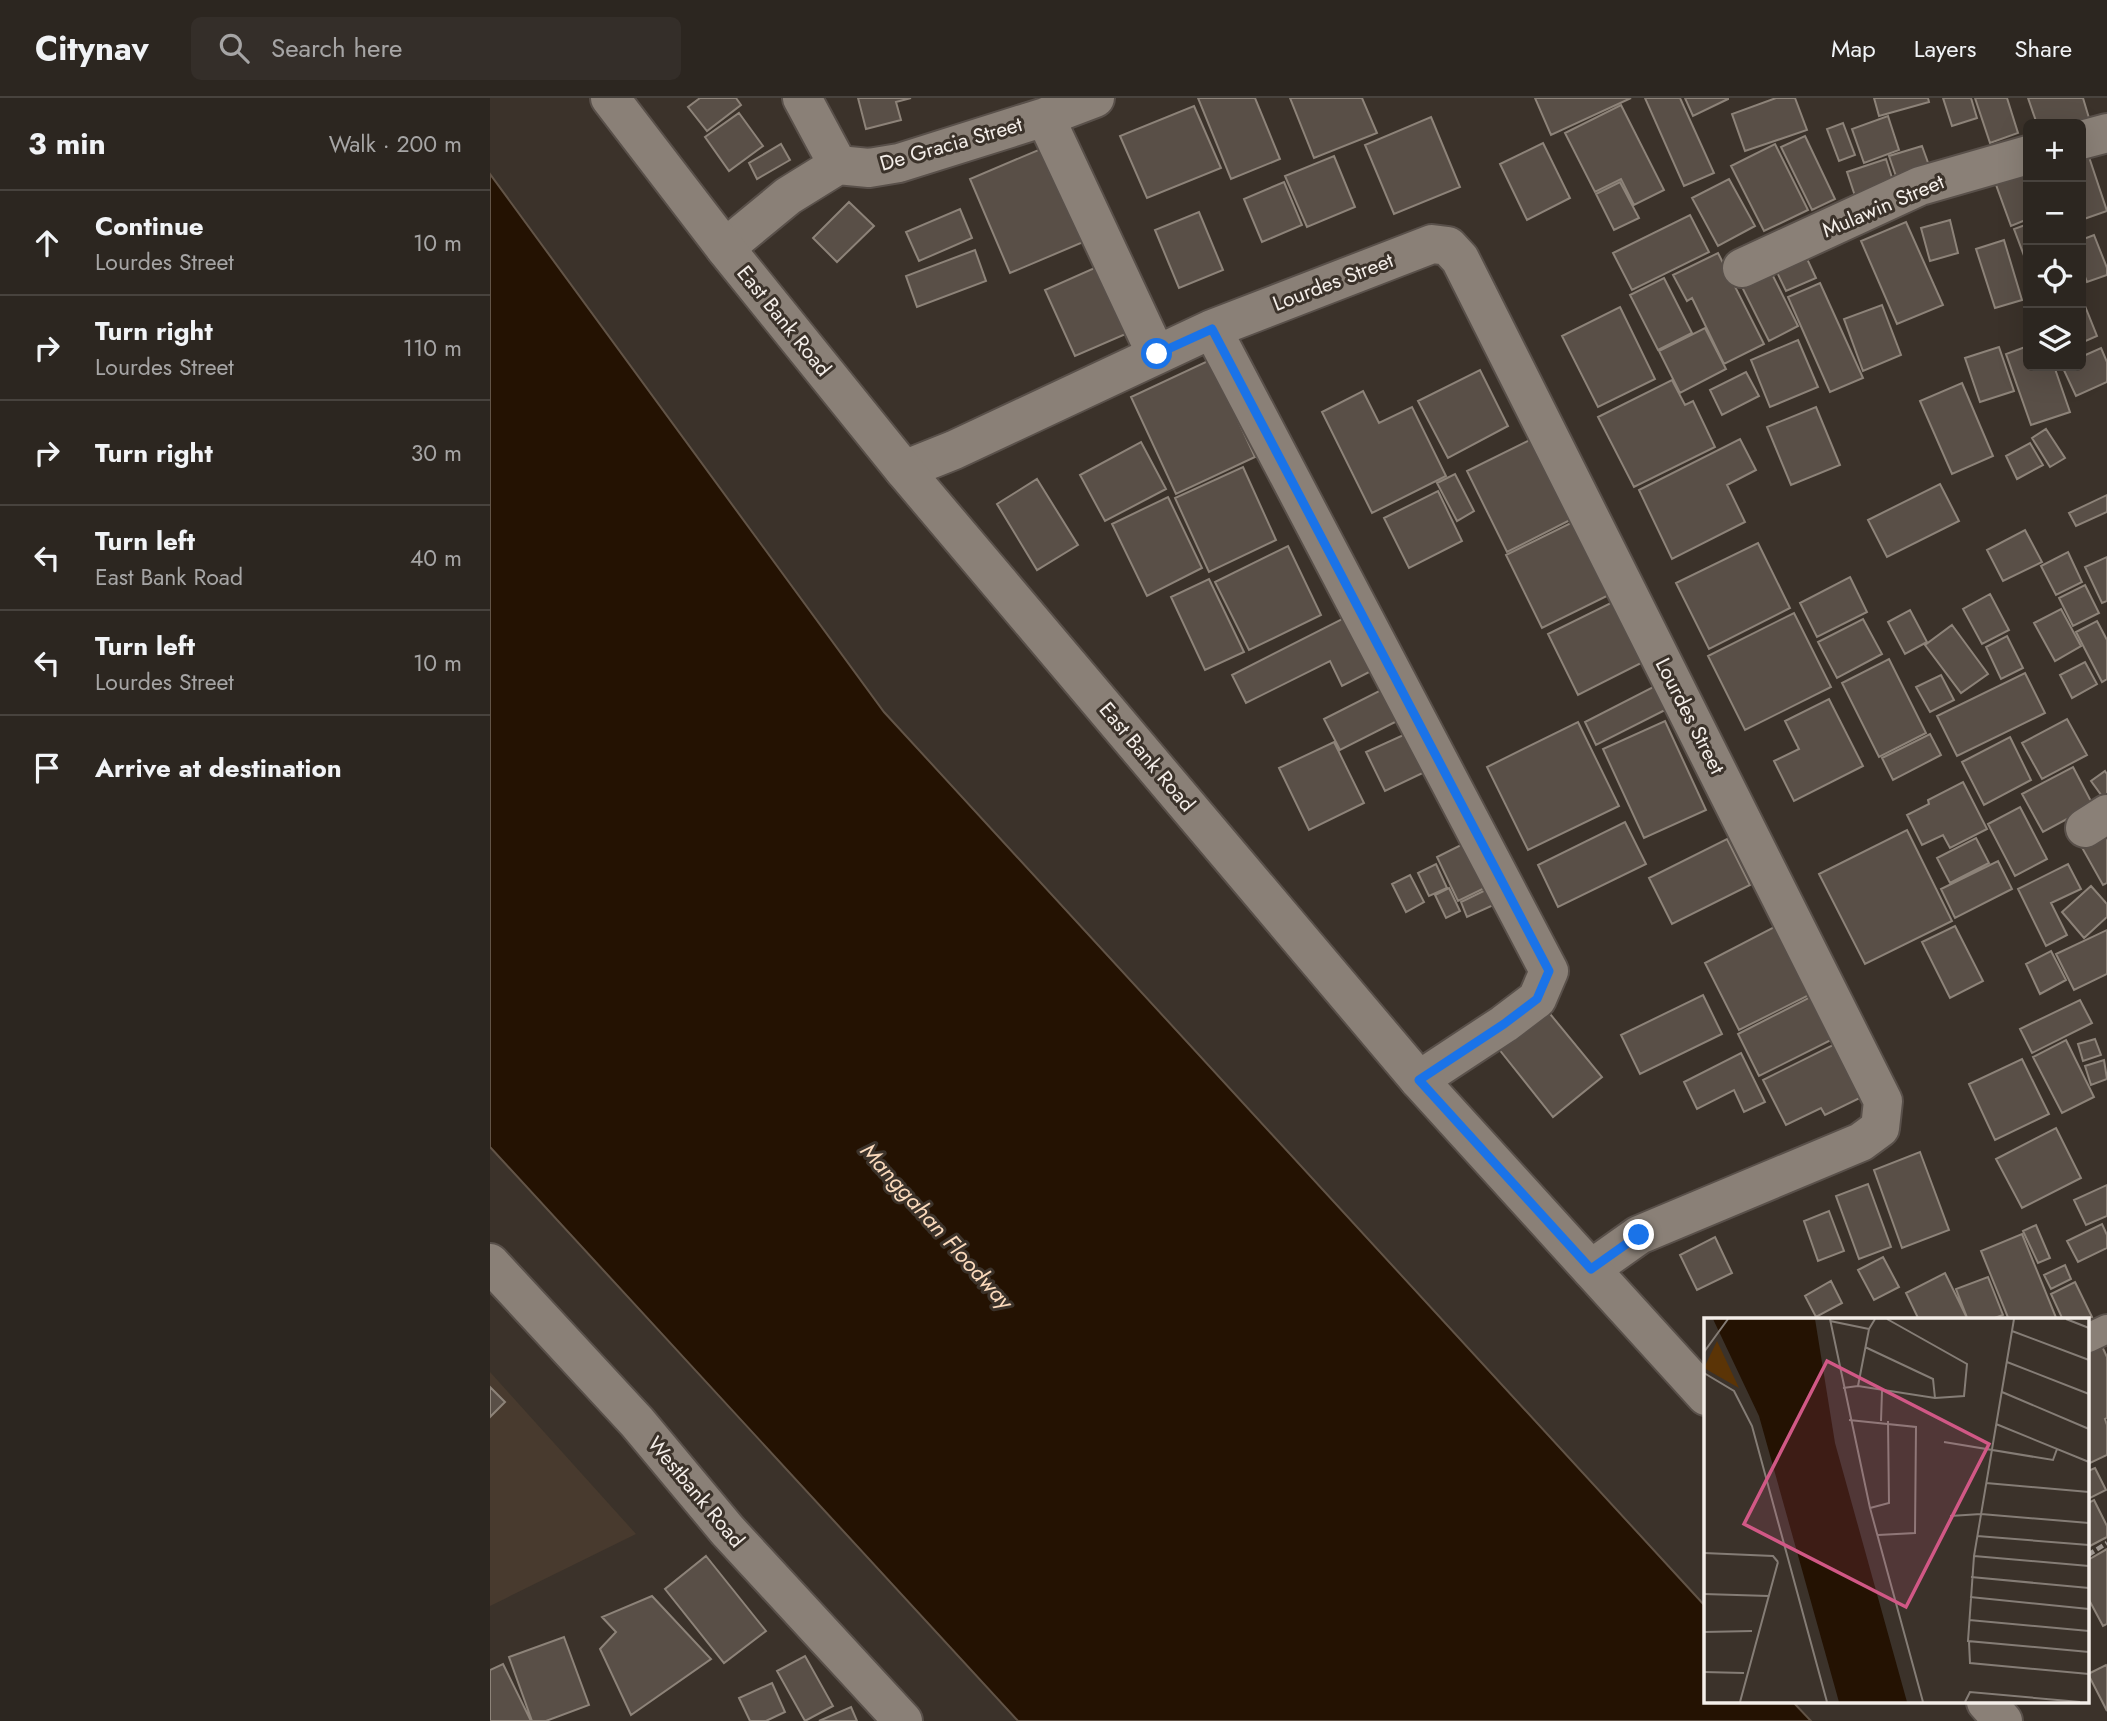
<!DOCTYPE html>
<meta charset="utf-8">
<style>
:root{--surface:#2c2620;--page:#342e29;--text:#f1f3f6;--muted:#a6a5a5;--line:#48433e}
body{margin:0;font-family:Jost,sans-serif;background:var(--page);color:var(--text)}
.controls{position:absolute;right:21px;top:21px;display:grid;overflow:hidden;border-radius:10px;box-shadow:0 7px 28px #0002}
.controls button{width:63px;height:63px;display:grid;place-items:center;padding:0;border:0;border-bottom:2px solid var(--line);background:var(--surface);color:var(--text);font:35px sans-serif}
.stop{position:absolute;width:21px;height:21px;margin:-16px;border:5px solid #1a73e8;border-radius:50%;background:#fff}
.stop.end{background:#1a73e8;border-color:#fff;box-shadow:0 2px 7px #0008}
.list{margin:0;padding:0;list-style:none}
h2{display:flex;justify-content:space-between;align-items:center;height:91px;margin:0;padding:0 28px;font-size:30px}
h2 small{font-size:23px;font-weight:400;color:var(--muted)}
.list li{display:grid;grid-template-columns:46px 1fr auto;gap:21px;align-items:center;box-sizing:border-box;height:105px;padding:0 28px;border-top:2px solid var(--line)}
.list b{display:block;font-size:26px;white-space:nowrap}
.list p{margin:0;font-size:23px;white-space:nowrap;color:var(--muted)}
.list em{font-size:23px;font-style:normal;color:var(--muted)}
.icon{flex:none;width:38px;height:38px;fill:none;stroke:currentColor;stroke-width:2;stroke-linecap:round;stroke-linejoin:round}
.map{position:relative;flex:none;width:1617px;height:1623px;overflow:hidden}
header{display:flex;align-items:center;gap:42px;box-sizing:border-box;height:98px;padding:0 35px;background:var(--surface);border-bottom:2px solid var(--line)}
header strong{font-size:33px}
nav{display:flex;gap:38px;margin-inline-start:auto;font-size:24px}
.search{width:490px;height:63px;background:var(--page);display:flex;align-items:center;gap:18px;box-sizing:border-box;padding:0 24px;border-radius:10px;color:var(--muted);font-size:26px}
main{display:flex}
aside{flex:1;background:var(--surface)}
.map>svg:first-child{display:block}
</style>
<header>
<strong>Citynav</strong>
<div class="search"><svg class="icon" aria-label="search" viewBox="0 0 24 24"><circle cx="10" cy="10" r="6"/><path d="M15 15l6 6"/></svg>Search here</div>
<nav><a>Map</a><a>Layers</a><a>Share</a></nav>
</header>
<main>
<aside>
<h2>3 min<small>Walk · 200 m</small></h2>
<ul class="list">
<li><svg class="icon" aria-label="ahead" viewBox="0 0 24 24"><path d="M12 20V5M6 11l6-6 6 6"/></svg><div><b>Continue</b><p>Lourdes Street</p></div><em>10 m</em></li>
<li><svg class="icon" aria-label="right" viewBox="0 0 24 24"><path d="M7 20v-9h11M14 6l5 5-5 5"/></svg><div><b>Turn right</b><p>Lourdes Street</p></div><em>110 m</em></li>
<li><svg class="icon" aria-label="right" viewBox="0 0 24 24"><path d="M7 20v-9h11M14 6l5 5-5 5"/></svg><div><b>Turn right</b></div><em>30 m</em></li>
<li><svg class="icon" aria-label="left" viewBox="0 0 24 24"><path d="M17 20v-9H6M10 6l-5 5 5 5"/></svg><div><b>Turn left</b><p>East Bank Road</p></div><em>40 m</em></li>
<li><svg class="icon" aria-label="left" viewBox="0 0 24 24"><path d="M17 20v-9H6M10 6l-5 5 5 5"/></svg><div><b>Turn left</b><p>Lourdes Street</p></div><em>10 m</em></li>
<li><svg class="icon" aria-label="arrive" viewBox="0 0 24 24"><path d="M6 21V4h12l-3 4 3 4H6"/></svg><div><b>Arrive at destination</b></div></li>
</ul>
</aside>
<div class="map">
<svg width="1617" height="1623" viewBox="0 0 1617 1623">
<rect width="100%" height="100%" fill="#3b322a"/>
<!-- built -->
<path fill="#483a2e" d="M0,1274L146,1436L0,1508Z"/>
<!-- water -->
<path fill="#241202" stroke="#625447" stroke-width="2" d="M0,76L394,614L1216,1509V1604H1303L1321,1623H528L0,1049Z"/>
<!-- building -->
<path fill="#594f47" stroke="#8d8379" stroke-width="2" d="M210,0H246L251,7L217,33L198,9Z
M368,0H421L406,4L411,22L376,31Z
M708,0H765L790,61L741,81Z
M800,0H872L887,35L824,60Z
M1045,0H1141L1061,37Z
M1155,0H1190L1224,75L1194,88Z
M1195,0H1238V1L1203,18Z
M1286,0H1305L1317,32L1255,53L1242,16Z
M1384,0H1438L1439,4L1389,18Z
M1453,0H1481L1487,20L1462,28Z
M1485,0H1517L1528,35L1500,45Z
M1538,0H1593L1599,20L1581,26H1547Z
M1131,7L1174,92L1144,107L1131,81L1105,94L1075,35Z
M704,8L731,70L657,100L630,38Z
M249,15L273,48L239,73L215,39Z
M1398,18L1409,52L1374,65L1362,31Z
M941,19L970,89L904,116L875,47Z
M1353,25L1365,57L1349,63L1337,31Z
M1315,38L1345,101L1322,112L1291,49Z
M1053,45L1080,100L1037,122L1010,66Z
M291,46L300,62L267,81L259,65Z
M1285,46L1318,112L1274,133L1241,68Z
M558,48L598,142L520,175L480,81Z
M1432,48L1441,73L1408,84L1399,58Z
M1596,50L1617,113L1591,122V52Z
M844,58L865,109L817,129L795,78Z
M1396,61L1405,89L1366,101L1357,74Z
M1538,72V121L1521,128L1505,84Z
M1239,81L1265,128L1228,148L1202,100Z
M794,84L812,127L772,144L754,101Z
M1130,84L1149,120L1124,132L1106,96Z
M359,104L384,128L347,164L323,140Z
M470,111L482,140L429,163L416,134Z
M709,114L733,172L689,190L665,132Z
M1200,117L1219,154L1142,192L1123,155Z
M1460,122L1468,155L1440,163L1431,130Z
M1416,124L1453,207L1407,226L1371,143Z
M1538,126V162L1536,163L1524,131Z
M1604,137L1617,170V177L1597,184L1591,168V142Z
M1514,142L1532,202L1505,210L1486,151Z
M1312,150L1326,180L1296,193L1282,164Z
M485,152L496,183L427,209L416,178Z
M1228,155L1274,246L1234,266L1202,200L1197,203L1183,177Z
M609,168L638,235L585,258L555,192Z
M1279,170L1308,228L1279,243L1250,185Z
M1174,180L1202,235L1168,252L1140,197Z
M1330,185L1373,280L1340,294L1298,199Z
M1591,198L1607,238L1591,245Z
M1392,207L1411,257L1373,273L1354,221Z
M1130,209L1165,281L1108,309L1072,238Z
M1215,230L1236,271L1190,295L1169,253Z
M1308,242L1328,289L1280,309L1261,262Z
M1538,248V268H1564L1580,314L1541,327L1516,256Z
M1509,249L1524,293L1490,304L1475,260Z
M1611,250L1617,264V284L1586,298L1572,268H1591V259Z
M720,262L765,359L686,396L641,299Z
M990,272L1018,328L958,360L928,303Z
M1256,274L1269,298L1232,317L1220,292Z
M1182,282L1195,307L1203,303L1225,349L1144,389L1108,319Z
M1472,285L1503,358L1462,376L1430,303Z
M873,293L889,325L922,309L956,378L882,415L832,314Z
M1326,309L1350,367L1301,387L1277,329Z
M1556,331L1575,360L1560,369L1542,340Z
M1052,336L1092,416L1017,454L977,373Z
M1250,341L1266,372L1237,387L1255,424L1182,461L1149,392Z
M651,344L676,391L615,423L590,377Z
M1540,345L1553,367L1527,381L1516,358Z
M753,369L786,442L719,474L685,400Z
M965,376L984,413L967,423L947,385Z
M547,381L588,447L547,472L507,406Z
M1450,386L1469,423L1397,459L1378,422Z
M948,393L972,443L919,470L894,420Z
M1617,397V414L1586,428L1579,415Z
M678,399L712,470L657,498L622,426Z
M1093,419L1129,492L1052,530L1016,457Z
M1535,432L1552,464L1513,483L1497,452Z
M1268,445L1300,510L1219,551L1186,485Z
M798,448L831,517L759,552L725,484Z
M1578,454L1592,484L1566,497L1551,468Z
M1617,459V503L1612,505L1595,469Z
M1360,479L1377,514L1327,539L1310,505Z
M719,481L754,554L715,572L681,499Z
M1595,487L1609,515L1583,528L1569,500Z
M1500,496L1519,532L1492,546L1473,511Z
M1137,497L1167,557L1088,597L1058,536Z
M1571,511L1591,548L1565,563L1544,525Z
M1420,512L1437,544L1415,556L1398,524Z
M1304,515L1341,589L1255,632L1218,558Z
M862,516L889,569L852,588L840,563L756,605L742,577Z
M1373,521L1392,556L1347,580L1328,544Z
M1607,523L1617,542V581L1612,584L1586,534Z
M1462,527L1498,576L1471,595L1435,547Z
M1517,538L1533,570L1511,581L1496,549Z
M1399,561L1436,635L1389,659L1352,585Z
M1595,564L1607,586L1582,600L1570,577Z
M1535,575L1555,615L1467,658L1447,618Z
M1451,577L1464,602L1440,614L1426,589Z
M1171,585L1183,608L1106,647L1095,624Z
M901,587L917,618L850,652L834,621Z
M1339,601L1373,668L1304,703L1284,663L1309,651L1295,623Z
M1577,621L1597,657L1552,681L1532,645Z
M1175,623L1216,712L1154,740L1113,651Z
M1088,624L1129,708L1038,752L997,669Z
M920,634L939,672L895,693L876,654Z
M1440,636L1451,657L1403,682L1392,660Z
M1520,639L1541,682L1494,707L1472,664Z
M844,644L874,705L819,732L789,670Z
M1583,669L1603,707L1553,734L1532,696Z
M1615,673L1617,676V705L1601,683Z
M1473,684L1497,731L1460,750L1453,737L1432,747L1417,717L1439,706L1438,702Z
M1530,709L1557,761L1525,778L1498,726Z
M1135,724L1156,766L1068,809L1048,767Z
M1417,732L1462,823L1375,866L1329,776Z
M1613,733L1617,739V785L1613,787L1590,746Z
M987,739L1009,783L968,803L947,759Z
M1486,740L1499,765L1460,785L1447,760Z
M1237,741L1260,787L1182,826L1159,780Z
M1508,763L1522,791L1465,820L1451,791Z
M946,766L957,790L939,798L928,775Z
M1578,766L1591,791L1561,805L1577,837L1556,848L1528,791Z
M920,777L934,804L916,814L902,786Z
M1010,785L1017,801L977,819L971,804Z
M1601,788L1617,806V819L1594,840L1572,814Z
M959,790L970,813L956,820L945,797Z
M1300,821L1335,889L1249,932L1215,865Z
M1465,828L1493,883L1460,900L1432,844Z
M1617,832V876L1584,892L1566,856Z
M1561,853L1576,882L1550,896L1536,866Z
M1336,891L1357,934L1269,978L1248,936Z
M1213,897L1232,936L1150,976L1131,937Z
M1590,902L1602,925L1542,955L1530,931Z
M1056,911L1112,979L1063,1019L1008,950Z
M1605,941L1611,957L1593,963L1588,946Z
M1353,942L1380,995L1335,1017L1331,1010L1296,1027L1273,982Z
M1576,942L1604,999L1572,1015L1543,959Z
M1251,955L1275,1004L1254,1014L1244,992L1207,1011L1194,984Z
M1532,961L1559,1016L1505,1042L1479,986Z
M1614,962L1617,981L1601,987L1595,968Z
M1566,1030L1591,1080L1532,1110L1506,1061Z
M1430,1054L1459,1132L1412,1150L1384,1072Z
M1378,1086L1401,1149L1369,1161L1346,1098Z
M1617,1087V1118L1596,1127L1584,1102Z
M1339,1113L1354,1153L1328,1163L1314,1123Z
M1612,1126L1617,1137V1150L1588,1164L1577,1143Z
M1546,1127L1560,1160L1548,1165L1533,1133Z
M1532,1136L1567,1222H1519L1491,1153Z
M1225,1139L1242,1175L1207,1192L1190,1157Z
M1393,1159L1409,1189L1384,1202L1368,1172Z
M1575,1167L1581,1181L1561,1191L1554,1177Z
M1455,1175L1478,1222H1429L1416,1195Z
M1498,1179L1513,1217L1499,1222H1478L1466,1191Z
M1341,1183L1352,1205L1326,1219L1315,1198Z
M1585,1184L1602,1219L1595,1222H1573L1561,1196Z
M1611,1246L1617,1259V1320L1615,1321L1617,1327V1357L1598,1366V1252Z
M0,1289L15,1304L0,1319Z
M1605,1370L1616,1392L1598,1401V1373Z
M1604,1402L1617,1428V1439L1598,1449V1405Z
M1617,1451V1526L1613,1528L1598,1500V1462Z
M216,1458L276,1533L234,1565L175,1491Z
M162,1498L221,1561L141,1617L110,1551L126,1534L112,1519Z
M74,1539L99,1607L56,1623H42L19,1559Z
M315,1558L343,1608L315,1623L287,1573Z
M13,1566L41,1623H0V1572Z
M1616,1567L1617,1569V1613L1598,1576Z
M282,1585L295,1614L276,1623H260L249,1600Z
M361,1609L367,1623H329Z"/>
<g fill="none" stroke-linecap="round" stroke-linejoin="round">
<!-- lane casing -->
<g stroke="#59504a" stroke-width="32">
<path id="lane" d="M1598,1240L1617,1231"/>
</g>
<!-- street casing -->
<g stroke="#59504a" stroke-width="42">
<path id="street" d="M312,0L348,67
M555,19L666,256
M1591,42L1617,35
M348,67L379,70L409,65L555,19L605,0
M235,150L298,98L348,67
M1252,170L1430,88L1538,57
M722,231L1059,873L1047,901L1014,926L929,982
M414,372L464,352L722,231L942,146L958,148L970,161L1393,1003L1390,1030L1371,1044L1149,1137L1101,1171
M1595,730L1617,716"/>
</g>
<!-- secondary casing -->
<g stroke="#59504a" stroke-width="42">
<path id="secondary" d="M120,0L235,150L414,372L929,982L1216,1298
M0,1165L147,1324L237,1432L413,1623
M1496,1604L1513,1623"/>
</g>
<!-- path -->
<path stroke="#9e9690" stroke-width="4.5" stroke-dasharray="7 3.5" stroke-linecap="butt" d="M1598,1457L1617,1445"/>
<!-- lane -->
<use href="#lane" stroke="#8a8077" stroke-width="28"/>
<!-- street -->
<use href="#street" stroke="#8a8077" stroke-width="38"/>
<!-- secondary -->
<use href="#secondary" stroke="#8a8077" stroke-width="38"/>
</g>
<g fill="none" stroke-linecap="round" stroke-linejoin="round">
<!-- route -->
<path stroke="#1a73e8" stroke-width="9" d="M667,256L722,231L1059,873L1047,901L1014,926L929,982L1101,1171L1149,1137"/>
</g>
<g text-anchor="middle" stroke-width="6" stroke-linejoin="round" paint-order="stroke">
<!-- street labels -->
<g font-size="21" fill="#f4eee9" stroke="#3b322a">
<text transform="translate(461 46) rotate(-16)" y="7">De Gracia Street</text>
<text transform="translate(1393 108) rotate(-23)" y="7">Mulawin Street</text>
<text transform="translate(843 184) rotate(-21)" y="7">Lourdes Street</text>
<text transform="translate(294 223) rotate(51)" y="7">East Bank Road</text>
<text transform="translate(1200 618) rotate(63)" y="7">Lourdes Street</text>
<text transform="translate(657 659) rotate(50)" y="7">East Bank Road</text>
<text transform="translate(206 1394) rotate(50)" y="7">Westbank Road</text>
</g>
<!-- water labels -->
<g font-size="23" font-style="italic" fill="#fbdabc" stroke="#3b322a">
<text transform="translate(447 1128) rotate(48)" y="8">Manggahan Floodway</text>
</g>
</g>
<!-- overview -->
<g transform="translate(1214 1220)">
<rect width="385" height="385" fill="#3b322a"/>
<path d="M13,23L35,70L0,50Z" fill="#5b3406"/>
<path d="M9,1H111L131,125L203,384H135L55,98Z" fill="#241202"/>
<path fill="none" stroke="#857d76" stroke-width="2" d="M126,1L166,190L219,384M310,1L270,238L264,323L385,334M362,1L385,10M126,3L165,11M308,13L385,42M161,29L229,61L231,80M0,34L24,1M303,44L385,76M0,55L30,73L48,108L123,384M154,68L165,11L171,1M139,70L154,68L231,80L260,78L263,46L183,1M298,74L385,111M145,102L212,109L211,215L174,217M177,103L178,73M292,106L385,144M240,124L349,142L353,131M282,165L385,174M166,190L185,185L184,103M246,198L277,196L385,205M273,218L385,227M0,235L69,238L74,244M270,238L385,248M267,259L385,270M0,276L65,278M266,279L385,291M265,302L385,313M0,314L48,313M265,324L266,345L385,356M0,354L40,355M36,384L74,244M261,384L266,374L376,384"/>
<path fill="#d15886" fill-opacity="0.15" stroke="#d15886" stroke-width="3.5" d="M123,43L285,126L202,289L40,206Z"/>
<rect width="385" height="385" fill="none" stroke="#f4eee9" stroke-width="3.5"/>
</g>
</svg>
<div class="controls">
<button>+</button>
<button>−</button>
<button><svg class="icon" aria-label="locate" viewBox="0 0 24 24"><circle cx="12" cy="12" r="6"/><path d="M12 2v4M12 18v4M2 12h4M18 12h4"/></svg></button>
<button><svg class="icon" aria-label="layers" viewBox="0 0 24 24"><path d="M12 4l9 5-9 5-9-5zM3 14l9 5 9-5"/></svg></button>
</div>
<div class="stop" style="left:667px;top:256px"></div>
<div class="stop end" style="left:1149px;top:1137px"></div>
</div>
</main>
